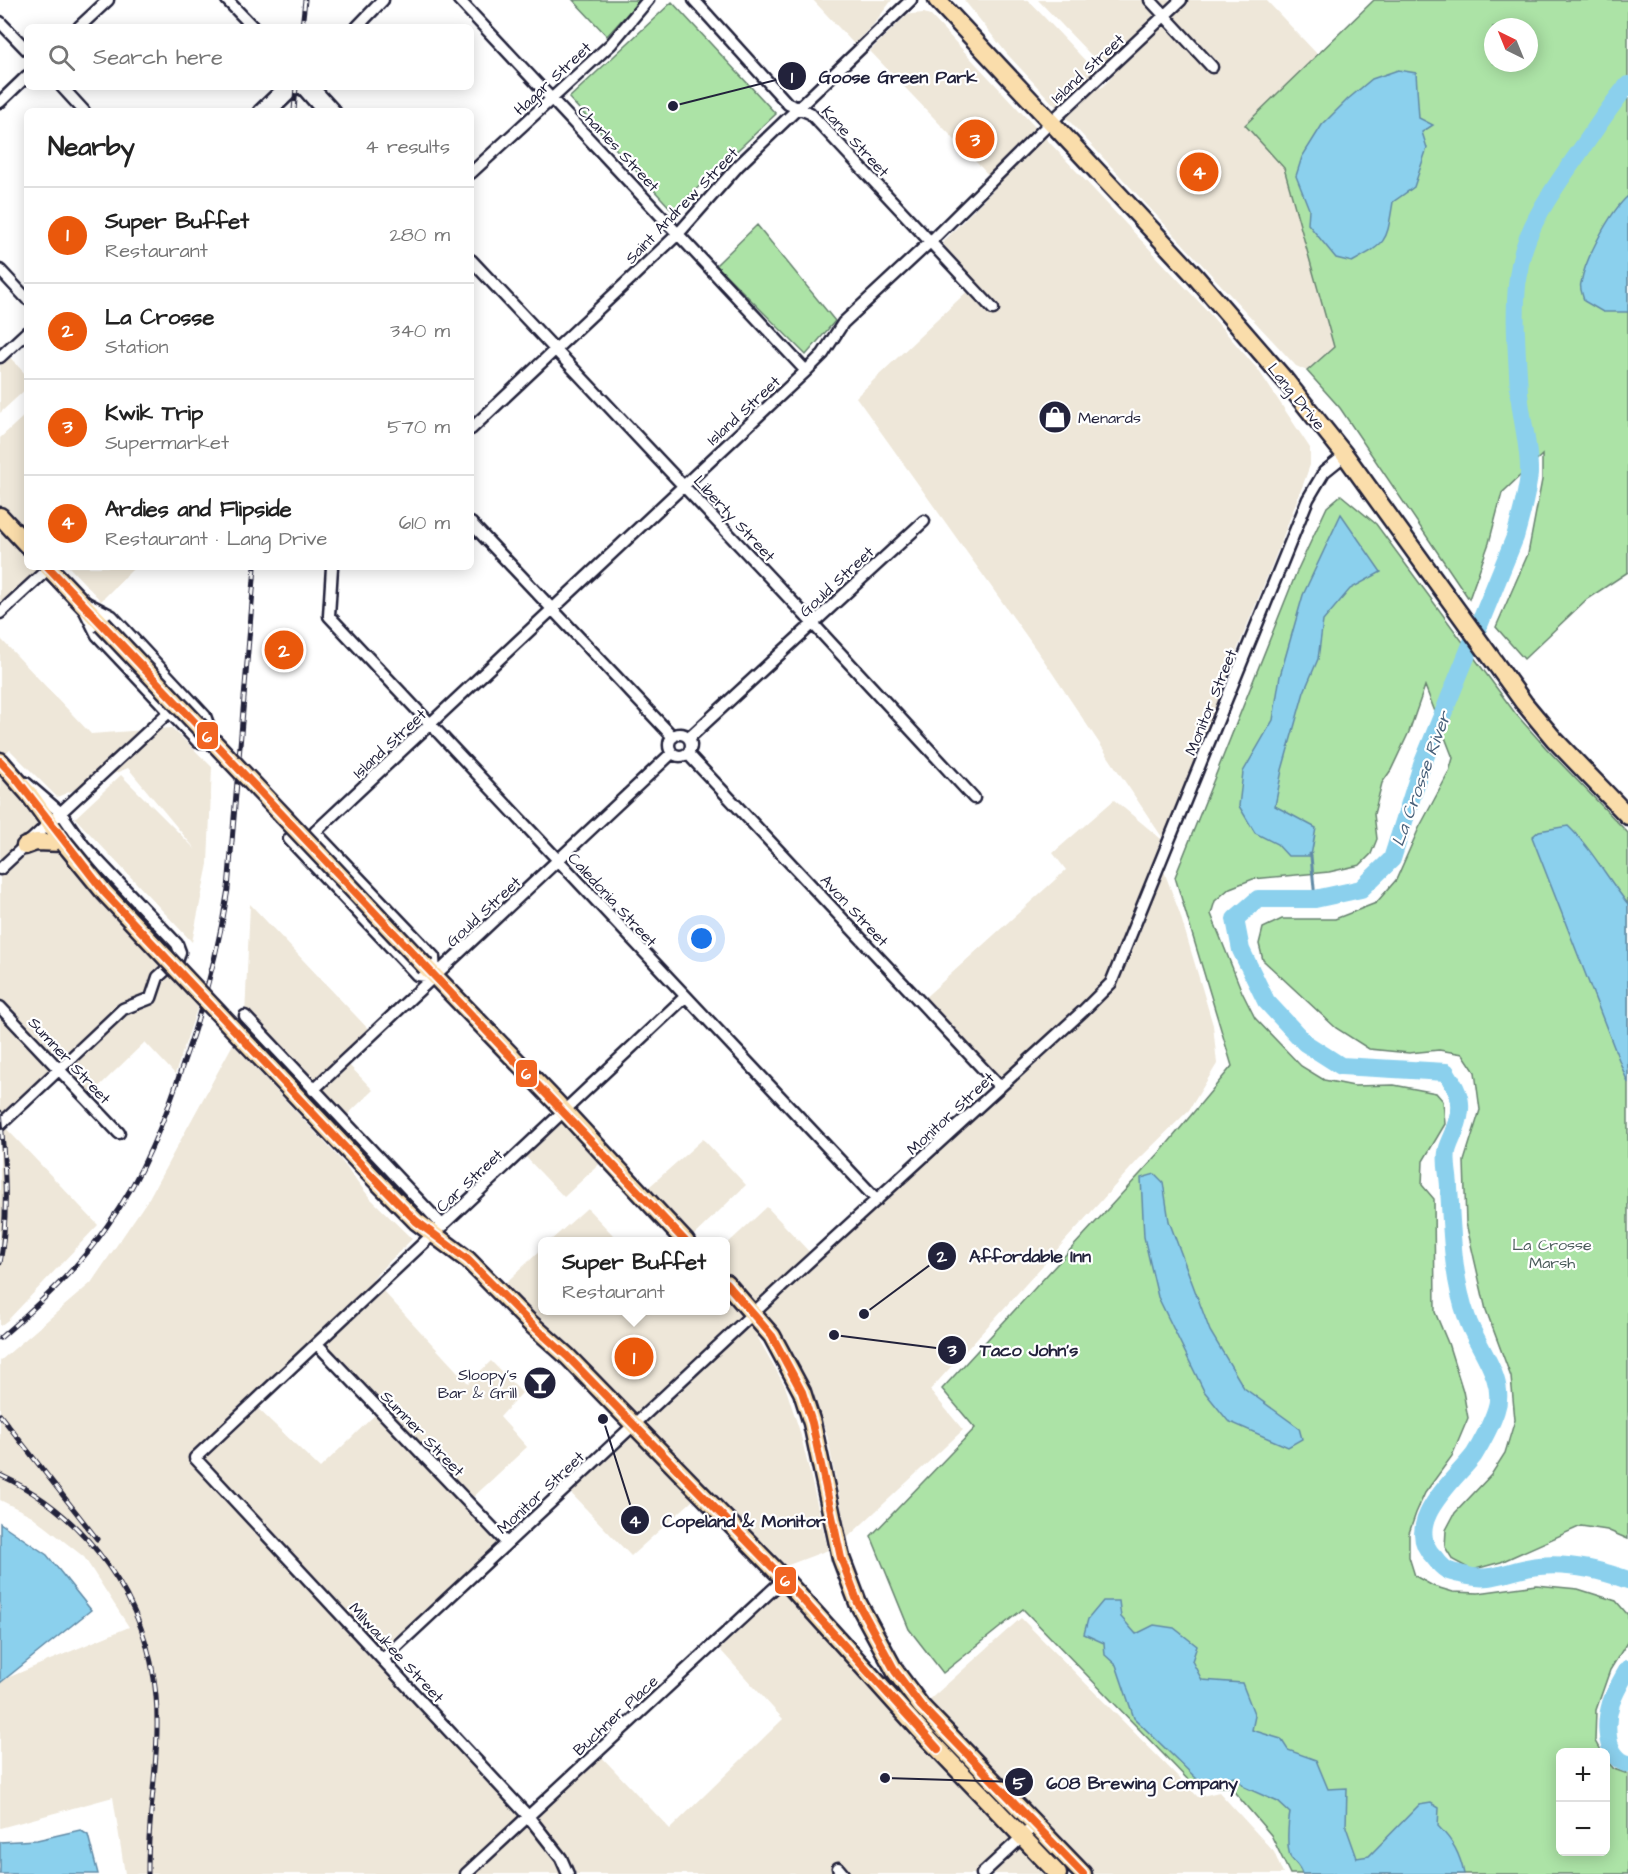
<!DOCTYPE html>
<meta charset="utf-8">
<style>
:root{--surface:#fff;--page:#f6f6f6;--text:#222;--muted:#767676;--line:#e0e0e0;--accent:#ea580c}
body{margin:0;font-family:"Architects Daughter",sans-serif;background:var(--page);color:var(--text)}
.controls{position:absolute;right:18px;bottom:18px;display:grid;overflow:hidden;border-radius:9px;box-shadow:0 3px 15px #0003}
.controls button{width:54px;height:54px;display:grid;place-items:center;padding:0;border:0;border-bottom:2px solid var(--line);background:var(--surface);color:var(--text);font:30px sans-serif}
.compass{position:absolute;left:1484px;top:18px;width:54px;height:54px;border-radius:50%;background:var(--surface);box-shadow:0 3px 15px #0003;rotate:317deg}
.you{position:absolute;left:702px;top:939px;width:21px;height:21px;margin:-15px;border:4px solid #fff;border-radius:50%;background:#1a73e8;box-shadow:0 0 0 9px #1a73e833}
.badge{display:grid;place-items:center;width:39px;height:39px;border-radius:50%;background:var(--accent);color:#fff;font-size:20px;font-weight:700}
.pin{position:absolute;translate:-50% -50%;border:3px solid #fff;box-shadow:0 2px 6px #0006}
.popup{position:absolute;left:538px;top:1237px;width:192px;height:78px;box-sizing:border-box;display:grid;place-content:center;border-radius:9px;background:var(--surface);filter:drop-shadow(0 2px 4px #0005);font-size:20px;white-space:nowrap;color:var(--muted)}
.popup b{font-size:22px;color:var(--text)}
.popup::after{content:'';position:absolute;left:50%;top:100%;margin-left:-12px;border:12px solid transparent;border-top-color:var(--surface)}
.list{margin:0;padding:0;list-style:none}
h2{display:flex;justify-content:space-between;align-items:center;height:78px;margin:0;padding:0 24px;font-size:26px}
h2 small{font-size:20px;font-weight:400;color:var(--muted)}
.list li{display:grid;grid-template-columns:39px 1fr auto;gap:18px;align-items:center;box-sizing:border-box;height:96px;padding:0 24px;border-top:2px solid var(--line)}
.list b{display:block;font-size:22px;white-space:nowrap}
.list p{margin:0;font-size:20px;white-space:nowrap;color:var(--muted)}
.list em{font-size:20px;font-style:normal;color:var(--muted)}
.icon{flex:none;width:33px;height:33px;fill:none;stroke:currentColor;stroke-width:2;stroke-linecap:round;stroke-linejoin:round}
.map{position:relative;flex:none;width:1628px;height:1874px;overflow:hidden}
.search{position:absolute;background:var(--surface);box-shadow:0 3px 15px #0003;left:24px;top:24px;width:450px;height:66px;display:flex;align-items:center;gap:15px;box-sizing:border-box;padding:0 21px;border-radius:9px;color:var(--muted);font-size:22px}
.panel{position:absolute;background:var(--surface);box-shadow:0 3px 15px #0003;left:24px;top:108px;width:450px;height:462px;border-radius:9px}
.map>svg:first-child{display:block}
</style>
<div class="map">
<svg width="1628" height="1874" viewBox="0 0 1628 1874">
<rect width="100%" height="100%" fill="#fff"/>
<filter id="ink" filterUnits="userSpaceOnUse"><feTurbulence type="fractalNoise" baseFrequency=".0167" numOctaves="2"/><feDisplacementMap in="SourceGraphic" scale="12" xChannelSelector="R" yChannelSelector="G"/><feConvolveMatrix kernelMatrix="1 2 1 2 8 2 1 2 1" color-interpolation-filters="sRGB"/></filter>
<g filter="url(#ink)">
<!-- built -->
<path fill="#eee7d9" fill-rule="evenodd" d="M813,0H892L873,25L854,44Z
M964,0H1028L1096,72L1091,77L1101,88L1112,77L1038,0H1266L1318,55L1245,125L1284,168L1334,347L1307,371L1296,366L1008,55Z
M924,13L930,15L1201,304L1259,371L1310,448V465L1304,482L1274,560L1228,672L1236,678L1161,863L1180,914L1213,1025L1217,1064L1189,1110L1139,1159L930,1390L963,1430L847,1538L827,1435L814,1397L797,1363L776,1327L758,1338L785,1386L800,1432L828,1550L775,1570L701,1493L631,1556L566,1488L634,1425L499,1289L542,1249V1310H726V1245L767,1207L814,1257L1000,1087L920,1002L1066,870L1053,853L1114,800L1166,843L1045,662L856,397L977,282L942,243L998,185L870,51L906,16L911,14Z
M5,352L27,376V388L0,413V357Z
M24,416L27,419V567H50L0,613V438Z
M69,567H135L101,601Z
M0,638L91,734L172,728L212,767L208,864L192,942L75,818L121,775L196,850L128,768L57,797L10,750L0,759Z
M0,761L202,994L175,1074L145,1042L86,1099L59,1071L2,1124L98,1225L8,1320L0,1326Z
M250,904L373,1034L345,1061L373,1090L342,1120L245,1016Z
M233,1044L340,1159L370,1198L412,1239L372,1279L468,1383L491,1361L522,1393L500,1417L527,1447L468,1502L507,1543L383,1659L528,1815L597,1752L670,1829L783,1719L714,1643L784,1579L908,1719L1021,1618L1198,1797L1219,1792L1274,1852L1283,1874H125L113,1797L0,1828V1681L129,1627L84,1557L32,1516L0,1500V1361L91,1283L149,1198ZM317,1345L380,1410L320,1468L253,1404Z
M564,1111L607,1157L564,1197L521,1152Z
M703,1139L746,1185L688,1241L641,1194Z
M587,1208L613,1235L606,1241H550Z"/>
<!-- green -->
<path fill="#ace3a6" stroke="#678270" stroke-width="1.5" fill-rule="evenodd" d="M573,0H640L607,36Z
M1374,0H1628V572L1587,599L1524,659L1496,627L1528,554L1542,480V455L1502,493L1489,543L1469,599L1340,408L1307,371L1334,347L1284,168L1245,125ZM1493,27H1529V63H1493Z
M672,2L776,114L673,211L569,98Z
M757,225L835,321L806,355L716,265Z
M1341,495L1376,524L1515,713L1546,748L1628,833V1539L1607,1530L1581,1526L1501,1562L1472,1570L1453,1560L1445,1547L1446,1530L1455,1513L1491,1475L1505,1453L1515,1420L1511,1377L1486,1310L1466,1223L1464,1161L1480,1110L1475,1072L1463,1054L1439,1050L1409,1053L1369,1049L1336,1028L1263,960L1259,944L1263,928L1282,919H1335L1376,903L1396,880L1419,828L1449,772L1453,758L1425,686L1409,732L1391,770L1382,783L1374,814L1377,839L1371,854L1360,865L1329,872L1253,879L1230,888L1215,901L1211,914L1242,992L1255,1018L1301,1066L1324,1080L1354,1086L1394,1085L1436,1093L1443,1101L1445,1124L1423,1161L1422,1185L1434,1199L1435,1312L1448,1343L1463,1391L1468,1418L1452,1456L1425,1493L1416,1513L1409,1533V1557L1415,1576L1433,1586L1453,1592L1478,1593L1536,1585L1578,1589L1616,1601L1628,1615V1641L1610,1670L1596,1710L1595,1741L1601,1752H1560V1852H1606V1760L1614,1769L1628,1774V1874H1290L1271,1835L1230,1787H1195L1023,1609L943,1673L909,1629L871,1536L975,1428L942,1389L1163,1149L1232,1066L1175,877L1297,571L1327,507Z"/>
<!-- water -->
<path fill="#8bd0ed" stroke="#618aa6" stroke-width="1.5" d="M1398,70L1416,73L1419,118L1433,125L1422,132L1427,148L1414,187L1393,202C1386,243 1389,241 1352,262L1336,258L1308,224L1309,209L1296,176L1302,157L1322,125L1348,99L1372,79Z
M1628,196V312H1603L1584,301C1583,295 1579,288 1581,283C1585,259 1610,212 1628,196Z
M1341,514L1381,572L1350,589L1323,621L1318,659L1304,692L1282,770L1275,806L1316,828L1311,856H1288L1277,844L1255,833L1239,806L1243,772L1273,720L1280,676L1303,595Z
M1568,826C1592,849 1607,878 1628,904V1083L1532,837L1539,831Z
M1155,1174L1163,1182L1169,1221L1210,1331L1244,1388L1299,1428L1302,1439L1288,1447L1228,1421L1204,1391L1158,1297L1144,1237L1141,1178Z
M0,1523L47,1555L91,1610L0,1683Z
M1103,1601H1119L1121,1617L1136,1634L1154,1625L1174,1628L1197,1646L1192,1661L1202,1680L1242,1683L1255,1716L1252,1730L1281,1739L1288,1750L1316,1760L1328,1789L1347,1788L1346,1827L1357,1858L1369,1856L1419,1805L1431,1803L1439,1808L1438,1826C1453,1841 1460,1854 1464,1874H1302C1300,1866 1296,1864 1291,1858C1286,1849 1288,1823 1290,1813L1278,1802L1244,1787L1236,1777L1199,1781L1134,1718L1116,1665L1105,1655L1104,1643L1084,1634L1088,1619Z
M80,1830L88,1835L98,1874H0V1842L37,1840Z"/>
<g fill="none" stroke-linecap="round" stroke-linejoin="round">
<!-- stream -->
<path stroke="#618aa6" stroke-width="3" d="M1310,854L1311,856L1315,899"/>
<!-- river -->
<path stroke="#8bd0ed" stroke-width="18" d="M1628,85C1612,103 1599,124 1585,144C1560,180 1528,221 1520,264C1512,306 1517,350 1519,392C1521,419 1530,447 1529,474C1527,495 1521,516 1515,537L1422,765L1392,859L1361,889L1315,899H1258L1235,919L1241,950L1266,1001L1305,1043L1341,1066L1446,1072C1460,1093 1465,1105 1455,1130C1453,1137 1448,1145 1447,1152C1445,1163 1449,1177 1449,1188C1452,1231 1452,1277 1467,1318C1476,1346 1507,1379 1496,1410C1492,1423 1481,1444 1474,1455C1455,1480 1400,1524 1434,1557C1437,1561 1442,1567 1447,1570C1450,1572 1456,1573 1460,1574C1493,1584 1508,1569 1539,1566C1569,1563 1600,1570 1628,1580
M1628,1669C1622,1680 1615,1691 1611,1703C1605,1723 1604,1757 1628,1764"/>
<!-- minor casing -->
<g stroke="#22223b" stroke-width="15">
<path id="minor" d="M227,0L253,27
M459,0L806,371
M694,0L788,104L810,113L993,309
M1150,0L1212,67
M0,22L27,50
M79,27L108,0
M357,27L383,0
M62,87L84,111
M301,87L322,111
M313,87L335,111
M0,102L27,76
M259,111L284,87
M272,111L297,87
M471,173L611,44L648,0
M471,260L804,614L974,798
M0,270L27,299
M0,357L27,332
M471,429L678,234L738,166L911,0
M471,523L673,737
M332,567L329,616L877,1200
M79,599L112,616L205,716L208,724L204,742H198L97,635Z
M0,613L50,567
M669 745a11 11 0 1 1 22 0a11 11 0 1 1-22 0Z
M689,738L924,521
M688,754L1000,1087
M289,839L417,975L435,977L434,957L315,832L806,371L823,354L843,323L930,242L1050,123L1181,0
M0,869L170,711
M0,1007L119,1133
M245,1016L443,1226
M313,1090L672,753
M0,1125L123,1009L151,998L158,977L178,959L180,952L177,944L84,846L61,813L26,783
M317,1344L507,1543
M383,1659L791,1278L1083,1011L1111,983L1308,499L1324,472L1345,455
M838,1868L843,1874
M466,1874L784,1579
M568,1874L561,1858L528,1816L195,1458L685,997
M982,1874L1036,1824"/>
</g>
<!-- primary casing -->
<g stroke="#22223b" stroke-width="21">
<path id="primary" d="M937,0L1194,275L1285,380L1345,455L1524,703L1554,739L1628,816"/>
</g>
<!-- trunk casing -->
<g stroke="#22223b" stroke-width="21">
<path id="trunk" d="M0,516L27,545
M48,567L102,624
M0,761L29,794L64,843
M25,846L36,842L64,843
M426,967L555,1101L686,1242
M416,1221L468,1260L530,1323L567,1356L784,1579L919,1729L1058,1874
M726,1283L772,1336L802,1392L812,1423L841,1558L858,1603L895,1671L921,1706L1083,1874"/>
</g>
<!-- minor -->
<use href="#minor" stroke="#fff" stroke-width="10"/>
<!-- primary -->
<use href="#primary" stroke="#faddab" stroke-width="16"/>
<!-- trunk -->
<use href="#trunk" stroke="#faddab" stroke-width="16"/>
<!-- rail casing -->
<g stroke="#22223b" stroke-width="5">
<path id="rail" d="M302,27L305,0
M294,111L296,87
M0,1112C5,1161 9,1215 0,1263
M0,1338C39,1304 78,1269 107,1226C143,1176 165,1120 184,1061C204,1004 219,948 228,889L255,567
M0,1415L97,1539
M0,1475C87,1515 148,1601 156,1696C161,1755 147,1815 148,1874"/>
</g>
<!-- rail -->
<use href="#rail" stroke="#fff" stroke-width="3" stroke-dasharray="9" stroke-linecap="butt"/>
<!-- trunk-bridge casing -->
<g stroke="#22223b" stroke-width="21" stroke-linecap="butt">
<path id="trunk-bridge" d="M102,624L426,967
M64,843L105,893L372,1176L416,1221"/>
</g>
<!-- trunk-bridge -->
<use href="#trunk-bridge" stroke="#faddab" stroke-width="16"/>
<!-- bus-1 casing -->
<g stroke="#fff" stroke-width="12">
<path id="bus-1" d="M48,567L686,1242
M0,761L15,777L105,893L372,1176L416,1221L468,1260L530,1323L567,1356L784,1579L938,1749
M726,1283L772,1336L802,1392L812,1423L841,1558L858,1603L895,1671L921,1706L1083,1874"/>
</g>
<!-- bus-1 -->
<use href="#bus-1" stroke="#f26522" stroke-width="8"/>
</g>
</g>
<!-- icons -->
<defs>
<g id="shop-disc" transform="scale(1.725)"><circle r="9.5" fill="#22223b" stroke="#fff"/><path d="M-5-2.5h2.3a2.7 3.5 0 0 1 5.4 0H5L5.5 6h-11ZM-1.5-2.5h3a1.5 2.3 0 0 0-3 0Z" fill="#fff"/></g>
<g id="bar-disc" transform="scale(1.725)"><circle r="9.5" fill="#22223b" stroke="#fff"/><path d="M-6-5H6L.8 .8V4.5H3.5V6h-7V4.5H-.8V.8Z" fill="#fff"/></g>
</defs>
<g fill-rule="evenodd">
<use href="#shop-disc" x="1055" y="417"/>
<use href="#bar-disc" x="540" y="1383"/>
</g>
<g text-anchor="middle" stroke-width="4.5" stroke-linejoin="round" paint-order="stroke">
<!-- street labels -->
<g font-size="16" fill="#22223b" stroke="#fff">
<text transform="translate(1087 68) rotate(-43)" y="6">Island Street</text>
<text transform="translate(552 78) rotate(-43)" y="6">Hagar Street</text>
<text transform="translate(856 141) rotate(47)" y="6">Kane Street</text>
<text transform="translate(619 148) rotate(47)" y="6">Charles Street</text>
<text transform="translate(681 205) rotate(-46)" y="6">Saint Andrew Street</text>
<text transform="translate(1297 396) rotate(51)" y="6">Lang Drive</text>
<text transform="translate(743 410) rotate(-43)" y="6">Island Street</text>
<text transform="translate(735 518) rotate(47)" y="6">Liberty Street</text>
<text transform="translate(836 581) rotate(-43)" y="6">Gould Street</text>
<text transform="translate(1210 702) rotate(-68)" y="6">Monitor Street</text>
<text transform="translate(389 743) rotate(-43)" y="6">Island Street</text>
<text transform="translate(613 899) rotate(47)" y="6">Caledonia Street</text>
<text transform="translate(855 910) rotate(47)" y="6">Avon Street</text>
<text transform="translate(483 911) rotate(-43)" y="6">Gould Street</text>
<text transform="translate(70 1060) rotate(47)" y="6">Sumner Street</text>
<text transform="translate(950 1113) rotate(-43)" y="6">Monitor Street</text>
<text transform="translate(469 1180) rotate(-43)" y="6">Car Street</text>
<text transform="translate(423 1433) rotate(46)" y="6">Sumner Street</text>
<text transform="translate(540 1492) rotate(-43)" y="6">Monitor Street</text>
<text transform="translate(397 1652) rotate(47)" y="6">Milwaukee Street</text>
<text transform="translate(615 1715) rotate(-43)" y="6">Buchner Place</text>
</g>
<!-- poi labels -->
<g font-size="16" fill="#22223b" stroke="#fff" text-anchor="start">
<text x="1078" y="423">Menards</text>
<text x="517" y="1380" text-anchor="end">Sloopy's<tspan x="517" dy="18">Bar &amp; Grill</tspan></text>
</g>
<!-- park labels -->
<g font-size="16" fill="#4b5c5b" stroke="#fff">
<text x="1552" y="1250">La Crosse<tspan x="1552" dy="18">Marsh</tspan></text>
</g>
<!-- water labels -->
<g font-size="18" font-style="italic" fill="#475f79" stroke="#fff">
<text transform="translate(1421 779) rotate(-70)" y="6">La Crosse River</text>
</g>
</g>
<!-- callouts -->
<path fill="none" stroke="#22223b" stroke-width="2" d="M673 106L792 76M864 1314L942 1256M834 1335L952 1350M603 1419L635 1520M885 1778L1019 1782"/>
<g fill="#22223b" stroke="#fff" stroke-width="2">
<circle cx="673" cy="106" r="6"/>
<circle cx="864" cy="1314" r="6"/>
<circle cx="834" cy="1335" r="6"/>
<circle cx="603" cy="1419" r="6"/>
<circle cx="885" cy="1778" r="6"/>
<circle cx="792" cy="76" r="15"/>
<circle cx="942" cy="1256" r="15"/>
<circle cx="952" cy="1350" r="15"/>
<circle cx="635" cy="1520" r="15"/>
<circle cx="1019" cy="1782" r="15"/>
</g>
<g font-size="18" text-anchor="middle" font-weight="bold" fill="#fff">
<text x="792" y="83">1</text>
<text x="942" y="1262">2</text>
<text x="952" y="1356">3</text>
<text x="635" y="1527">4</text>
<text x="1019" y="1789">5</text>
</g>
<g font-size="18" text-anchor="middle" font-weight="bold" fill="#22223b" stroke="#fff" stroke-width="4.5" stroke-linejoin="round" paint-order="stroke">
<text x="898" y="83">Goose Green Park</text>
<text x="1030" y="1262">Affordable Inn</text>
<text x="1029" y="1356">Taco John's</text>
<text x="744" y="1527">Copeland &amp; Monitor</text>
<text x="1142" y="1789">608 Brewing Company</text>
</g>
<g stroke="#fff" stroke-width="2">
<rect x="196" y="721" width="23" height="29" rx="6" fill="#f26522"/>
<rect x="515" y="1059" width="23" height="29" rx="6" fill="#f26522"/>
<rect x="774" y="1566" width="23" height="29" rx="6" fill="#f26522"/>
</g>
<g font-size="16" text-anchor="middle" font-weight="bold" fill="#fff">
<text x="207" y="742">6</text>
<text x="526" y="1079">6</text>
<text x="785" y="1586">6</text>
</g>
</svg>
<div class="controls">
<button>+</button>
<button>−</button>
</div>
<svg class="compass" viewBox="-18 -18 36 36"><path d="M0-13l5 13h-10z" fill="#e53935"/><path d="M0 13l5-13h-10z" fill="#767676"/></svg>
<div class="you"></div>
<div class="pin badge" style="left:634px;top:1357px">1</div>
<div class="popup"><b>Super Buffet</b>Restaurant</div>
<div class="pin badge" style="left:284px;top:650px">2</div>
<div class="pin badge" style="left:975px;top:139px">3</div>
<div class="pin badge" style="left:1199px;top:172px">4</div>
<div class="search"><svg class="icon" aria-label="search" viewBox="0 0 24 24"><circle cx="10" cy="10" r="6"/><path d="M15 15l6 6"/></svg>Search here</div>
<section class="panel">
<h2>Nearby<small>4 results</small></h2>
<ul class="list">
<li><span class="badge">1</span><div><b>Super Buffet</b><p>Restaurant</p></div><em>280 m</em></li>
<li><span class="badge">2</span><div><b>La Crosse</b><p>Station</p></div><em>340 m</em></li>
<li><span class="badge">3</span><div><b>Kwik Trip</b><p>Supermarket</p></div><em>570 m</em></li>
<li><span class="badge">4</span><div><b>Ardies and Flipside</b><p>Restaurant · Lang Drive</p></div><em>610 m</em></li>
</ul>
</section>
</div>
